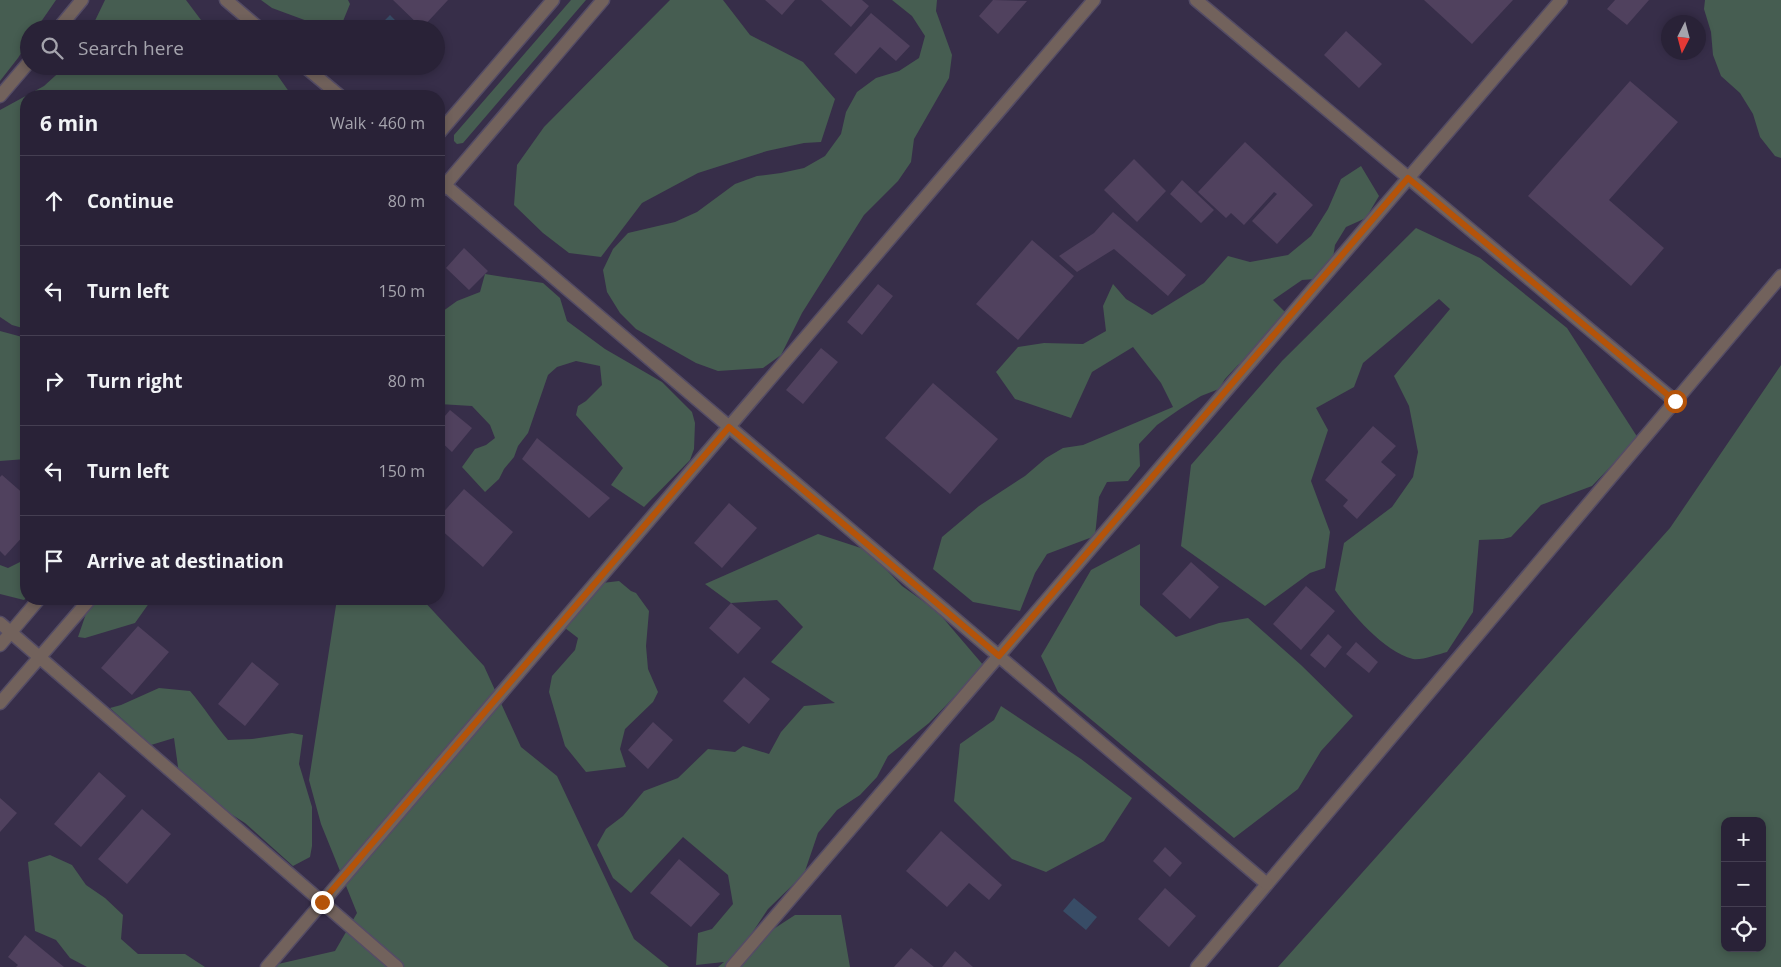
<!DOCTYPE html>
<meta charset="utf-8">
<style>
:root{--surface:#292237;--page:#312a3f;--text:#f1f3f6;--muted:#a5a4ad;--line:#453f52}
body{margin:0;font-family:"Open Sans",sans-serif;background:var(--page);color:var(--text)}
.controls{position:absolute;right:15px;bottom:15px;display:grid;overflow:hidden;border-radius:10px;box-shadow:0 2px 8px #0003}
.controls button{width:45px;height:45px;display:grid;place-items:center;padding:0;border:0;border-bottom:1px solid var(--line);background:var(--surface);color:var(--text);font:25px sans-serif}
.compass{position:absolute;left:1661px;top:15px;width:45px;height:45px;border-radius:50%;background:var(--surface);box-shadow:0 2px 8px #0003;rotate:186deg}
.stop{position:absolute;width:15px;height:15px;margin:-11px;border:4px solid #b45309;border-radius:50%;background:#fff}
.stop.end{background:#b45309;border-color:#fff;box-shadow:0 1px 5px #0008}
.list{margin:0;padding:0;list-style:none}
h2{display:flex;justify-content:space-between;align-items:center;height:65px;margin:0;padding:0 20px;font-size:21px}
h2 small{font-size:16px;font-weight:400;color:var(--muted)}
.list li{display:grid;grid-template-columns:32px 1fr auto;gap:15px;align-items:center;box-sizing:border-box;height:90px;padding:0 20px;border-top:1px solid var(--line)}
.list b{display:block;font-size:19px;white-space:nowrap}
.list em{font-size:16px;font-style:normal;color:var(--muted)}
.icon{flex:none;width:28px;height:28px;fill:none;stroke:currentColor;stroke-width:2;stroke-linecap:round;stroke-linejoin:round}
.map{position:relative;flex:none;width:1781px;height:967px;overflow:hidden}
.search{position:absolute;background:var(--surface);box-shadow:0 2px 8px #0003;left:20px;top:20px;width:425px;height:55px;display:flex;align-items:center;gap:12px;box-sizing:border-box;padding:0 18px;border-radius:28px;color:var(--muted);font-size:19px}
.panel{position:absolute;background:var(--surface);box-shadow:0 2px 8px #0003;left:20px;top:90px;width:425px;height:515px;border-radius:20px}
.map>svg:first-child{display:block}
</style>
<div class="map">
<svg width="1781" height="967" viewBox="0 0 1781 967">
<rect width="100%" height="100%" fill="#372e49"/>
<!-- green -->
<path fill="#465d51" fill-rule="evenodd" d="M0,0H56L36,29H29V41L18,58L0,81Z
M105,0H186L201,20L215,29H91Z
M261,0H348L350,4L341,26L318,25L272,8Z
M571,0H586L463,143L457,144L454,141V135Z
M670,0H723L750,35L803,62L835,99L821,142L804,143L767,151L698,173L642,203L601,257L569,253L543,233L514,205L517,165L544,127Z
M892,0H937L936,11L952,55L949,78L914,139L911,162L898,181L864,215L802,313L781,355L763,368L718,371L696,363L636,329L620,313L607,292L603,270L613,249L628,233L675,222L697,212L735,184L757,176L781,173L804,168L825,156L841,134L846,112L857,92L876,78L899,71L919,58L925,36L912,16Z
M1705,0H1781V158L1775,156L1760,137L1753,114L1740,93L1721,76L1713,55L1711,32L1704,9Z
M66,66H271L292,96H26V329L12,325L0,317V110L44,86Z
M1361,166L1379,196L1366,218L1346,227L1335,245L1333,258L1315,279L1302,280L1273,300L1292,319L1275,341L1238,365L1225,379L1219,389L1201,396L1180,409L1157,425L1139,444L1140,466L1128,481L1107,482L1099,497L1095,536L1047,554L1035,573L1020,611L973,602L933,569L942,537L979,506L1025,476L1046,458L1063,448L1083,445L1173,407L1161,383L1133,347L1092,372L1071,418L1015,399L996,372L1018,347L1044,343L1083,344L1106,331L1103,306L1113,284L1126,299L1152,315L1204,283L1228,256L1250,262L1288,255L1311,236L1328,209L1341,179Z
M1416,228L1480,258L1567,328L1638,438L1592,486L1541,505L1511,537L1503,539L1479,540L1473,612L1447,652C1439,654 1420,661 1413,659C1383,651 1352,614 1335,590L1344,543L1392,507L1413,477L1418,452L1409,406L1394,376L1450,309L1439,299L1363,363L1354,387L1316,408L1328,430L1311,481L1330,532L1325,568L1310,573L1265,606L1181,546L1191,465L1282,361Z
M485,274L543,283L560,298L567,321L605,349L662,382L692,412L695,423L694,449L690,460L644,507L611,485L623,468L576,415L578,406L586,401L602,385L600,366L576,361L557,367L548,375L528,433L518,446L514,457L504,469L499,479L485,492L462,467L475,449L486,445L495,438L490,425L472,406L439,404V314L457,301L480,292Z
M0,331L26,338V459L0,461Z
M1781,365V967H1278L1670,528ZM1725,821H1762V948H1725Z
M818,534L867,550L902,586L937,611L984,666L929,723L888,756L877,777L860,795L837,810L818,833L804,874L768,909L740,951L795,915H841L850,967H718L724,962L696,965L698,933L712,929L733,904L728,875L683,837L631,893L613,878L597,845L606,829L623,816L644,791L678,778L708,749L735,752L743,746L769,754L781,732L804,706L835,703L771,662L803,627L777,600L731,603L705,584Z
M1140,544V605L1176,637L1219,623L1248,618L1301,665L1353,716L1321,751L1298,789L1234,838L1058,692L1041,656L1091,570Z
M26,559V598L24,600L0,594V565L8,568Z
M619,581L631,591L636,593L649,611L646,646L648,669L658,692L653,702L625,729L620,749L626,767L586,772L565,746L549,692L552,676L575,650L578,638L565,628L568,609L602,583Z
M91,599H152L135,623L85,638L78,637Z
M337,599H422L484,666L521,747L557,776L634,939L669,967H265L335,951L357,913L321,824L309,780Z
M159,688L190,691C204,707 214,724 228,740L252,739L292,733L303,735L299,764L312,807V846L310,857L293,866L245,823L212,802L179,774L174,738L151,745L110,708L121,705Z
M1001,706L1081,759L1132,798L1104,841L1046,872L1012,859L954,801L960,744L994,720Z
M50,855L72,865L86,885L105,898L123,915L121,939L138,954H185L205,967H87L70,958L56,940L35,931L28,862Z"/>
<!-- water -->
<path fill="#384c66" d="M390,15L404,29H384L380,25Z
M1074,898L1097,917L1086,930L1063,911Z"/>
<!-- building -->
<path fill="#50415e" d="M393,0H448L422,28Z
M765,0H795L782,15Z
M821,0H862L869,6L851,27Z
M993,0L1027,1L998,34L979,16Z
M1424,0H1513L1472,44Z
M1615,0H1649L1627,25L1607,9Z
M871,13L910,46L896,61L880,47L856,74L834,54Z
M1346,31L1382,64L1359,88L1324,55Z
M1630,81L1678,122L1609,200L1664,248L1631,286L1528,196Z
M1245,142L1313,205L1277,244L1252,221L1277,194L1274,192L1244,225L1231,213L1226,218L1198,192Z
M1134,159L1166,191L1137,222L1104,190Z
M1182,180L1214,210L1201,223L1170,194Z
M1113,212L1186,275L1168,296L1114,249L1077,272L1059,256L1094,233Z
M1032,240L1074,276L1018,340L976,304Z
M464,248L488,271L469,290L446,268Z
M878,284L893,296L862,335L847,322Z
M821,348L838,362L803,404L786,390Z
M933,383L998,439L950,494L885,438Z
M450,410L472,428L452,452L439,440V423Z
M1373,426L1396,446L1381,462L1396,475L1357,519L1343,506L1348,500L1325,480Z
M537,438L610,498L589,518L522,459Z
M2,475L26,496V533L5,556L0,551V477Z
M464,489L513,532L483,567L439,528V517Z
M729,503L757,528L722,568L694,543Z
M1191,562L1219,587L1190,619L1162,594Z
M1306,586L1335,611L1301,650L1273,624Z
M731,603L761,628L738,654L709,628Z
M138,626L169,652L132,695L101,668Z
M1328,634L1342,647L1325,668L1310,655Z
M1356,642L1378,662L1369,673L1346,654Z
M252,662L279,684L245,726L218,704Z
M744,677L770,699L749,724L723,701Z
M653,722L673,740L648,769L628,750Z
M99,772L126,796L81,847L54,824Z
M0,798L17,813L0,832Z
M142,809L171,834L127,884L98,859Z
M941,831L1002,885L989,900L969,883L947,907L906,871Z
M1165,847L1182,863L1170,877L1153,861Z
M679,859L720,894L691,927L650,893Z
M1165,888L1196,916L1169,947L1138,919Z
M25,935L64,967H16L18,965L8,957Z
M911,948L934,967H894Z
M955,951L973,967H942Z"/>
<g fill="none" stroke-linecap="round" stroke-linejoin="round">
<!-- service casing -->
<g stroke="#544c65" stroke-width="15">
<path id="service" d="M1197,967L1781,276"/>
</g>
<!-- minor casing -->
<g stroke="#544c65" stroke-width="15">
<path id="minor" d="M226,0L260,29
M1196,0L1675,401
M58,29L82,0
M304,66L340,96
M0,96L29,62
M439,133L553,0
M439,180L1267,884
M439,192L603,0
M0,623L397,967
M0,645L39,599
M0,703L90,599
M267,967L1094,0
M732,967L1561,0"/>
</g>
<!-- service -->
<use href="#service" stroke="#72625c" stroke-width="12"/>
<!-- minor -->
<use href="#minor" stroke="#72625c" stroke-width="12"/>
</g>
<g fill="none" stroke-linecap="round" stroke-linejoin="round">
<!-- route -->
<path stroke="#b45309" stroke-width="6" d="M322,902L729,427L999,656L1408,178L1675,401"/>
</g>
</svg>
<div class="controls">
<button>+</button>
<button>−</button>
<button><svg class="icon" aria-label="locate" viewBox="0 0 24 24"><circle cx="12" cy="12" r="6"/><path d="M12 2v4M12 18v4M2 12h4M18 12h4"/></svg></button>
</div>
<svg class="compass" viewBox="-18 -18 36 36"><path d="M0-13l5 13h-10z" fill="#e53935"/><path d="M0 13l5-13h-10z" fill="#a5a4ad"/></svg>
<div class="stop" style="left:1675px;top:401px"></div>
<div class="stop end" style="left:322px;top:902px"></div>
<div class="search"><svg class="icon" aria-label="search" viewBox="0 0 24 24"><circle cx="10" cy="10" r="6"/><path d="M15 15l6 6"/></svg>Search here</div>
<section class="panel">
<h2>6 min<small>Walk · 460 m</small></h2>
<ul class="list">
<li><svg class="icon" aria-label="ahead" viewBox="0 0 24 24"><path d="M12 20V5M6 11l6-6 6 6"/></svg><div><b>Continue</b></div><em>80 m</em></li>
<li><svg class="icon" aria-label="left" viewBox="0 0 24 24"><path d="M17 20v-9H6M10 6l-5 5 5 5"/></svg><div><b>Turn left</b></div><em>150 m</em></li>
<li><svg class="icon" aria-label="right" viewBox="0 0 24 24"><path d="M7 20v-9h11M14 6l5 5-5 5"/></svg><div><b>Turn right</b></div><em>80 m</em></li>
<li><svg class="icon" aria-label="left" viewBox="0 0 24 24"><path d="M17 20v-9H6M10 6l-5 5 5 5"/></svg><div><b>Turn left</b></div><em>150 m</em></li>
<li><svg class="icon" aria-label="arrive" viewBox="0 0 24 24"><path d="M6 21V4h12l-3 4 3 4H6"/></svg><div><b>Arrive at destination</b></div></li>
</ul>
</section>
</div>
